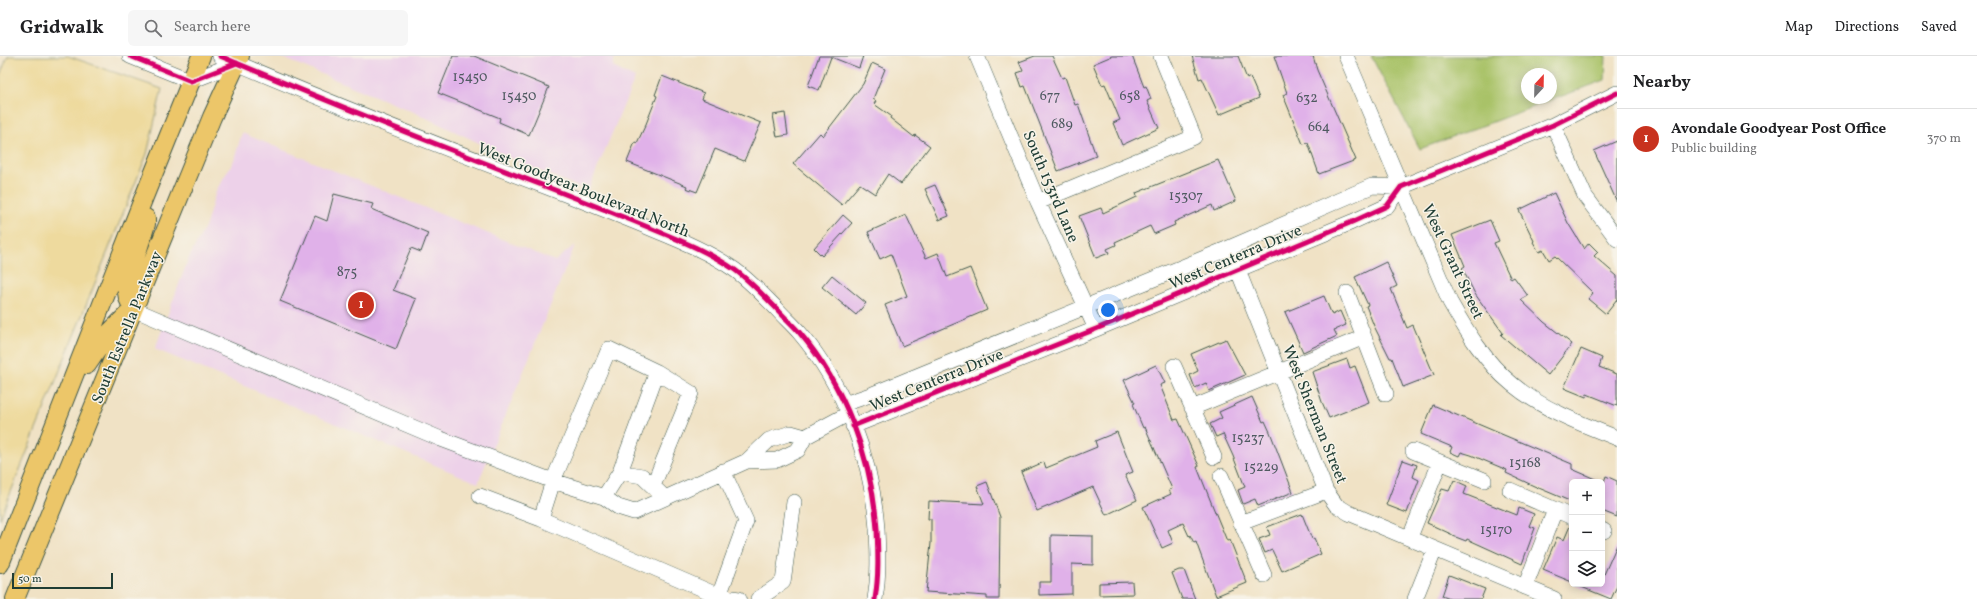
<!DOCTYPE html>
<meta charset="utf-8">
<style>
:root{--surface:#fff;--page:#f6f6f6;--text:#202124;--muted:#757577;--line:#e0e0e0;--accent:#c8321e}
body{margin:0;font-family:Vollkorn,serif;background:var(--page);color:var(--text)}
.controls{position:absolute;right:12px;bottom:12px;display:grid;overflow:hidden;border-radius:6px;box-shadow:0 2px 10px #0003}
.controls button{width:36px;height:36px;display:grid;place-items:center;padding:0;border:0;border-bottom:1px solid var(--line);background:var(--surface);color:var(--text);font:20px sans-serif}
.compass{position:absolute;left:1521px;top:12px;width:36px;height:36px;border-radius:50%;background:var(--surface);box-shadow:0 2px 10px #0003;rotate:22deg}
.scale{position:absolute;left:12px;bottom:10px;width:101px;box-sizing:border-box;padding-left:4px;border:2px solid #1f3d34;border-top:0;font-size:11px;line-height:14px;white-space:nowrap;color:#1f3d34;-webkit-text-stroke:3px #f7f3e8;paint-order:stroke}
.you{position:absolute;left:1108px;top:254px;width:14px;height:14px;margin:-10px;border:3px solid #fff;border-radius:50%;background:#1a73e8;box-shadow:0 0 0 6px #1a73e833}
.badge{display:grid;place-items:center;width:26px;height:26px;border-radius:50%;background:var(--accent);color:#fff;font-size:13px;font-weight:700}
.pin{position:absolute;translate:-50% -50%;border:2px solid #fff;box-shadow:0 1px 4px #0006}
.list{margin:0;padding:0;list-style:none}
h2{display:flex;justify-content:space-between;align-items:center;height:52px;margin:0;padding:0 16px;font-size:17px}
h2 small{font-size:13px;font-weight:400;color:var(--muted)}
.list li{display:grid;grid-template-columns:26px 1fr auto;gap:12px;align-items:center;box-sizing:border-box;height:60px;padding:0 16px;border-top:1px solid var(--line)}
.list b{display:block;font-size:15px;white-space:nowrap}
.list p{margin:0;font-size:13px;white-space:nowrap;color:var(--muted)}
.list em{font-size:13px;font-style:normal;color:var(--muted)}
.icon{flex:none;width:22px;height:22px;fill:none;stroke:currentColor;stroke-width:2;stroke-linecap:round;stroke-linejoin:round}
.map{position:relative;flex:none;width:1617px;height:543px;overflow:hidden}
header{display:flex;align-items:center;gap:24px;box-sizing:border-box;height:56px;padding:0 20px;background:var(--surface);border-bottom:1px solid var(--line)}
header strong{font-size:19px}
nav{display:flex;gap:22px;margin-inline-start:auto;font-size:14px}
.search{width:280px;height:36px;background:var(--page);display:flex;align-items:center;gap:10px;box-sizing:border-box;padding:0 14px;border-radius:6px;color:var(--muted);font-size:15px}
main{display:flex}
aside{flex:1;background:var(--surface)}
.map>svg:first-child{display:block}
</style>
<header>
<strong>Gridwalk</strong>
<div class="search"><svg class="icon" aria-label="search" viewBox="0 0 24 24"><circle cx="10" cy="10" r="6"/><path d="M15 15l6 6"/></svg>Search here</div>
<nav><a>Map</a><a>Directions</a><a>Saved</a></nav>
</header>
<main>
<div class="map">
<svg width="1617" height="543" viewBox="0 0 1617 543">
<rect width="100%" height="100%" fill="#f7f3e8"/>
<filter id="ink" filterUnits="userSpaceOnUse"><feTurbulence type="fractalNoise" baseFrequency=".025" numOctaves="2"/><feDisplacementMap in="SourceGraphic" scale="8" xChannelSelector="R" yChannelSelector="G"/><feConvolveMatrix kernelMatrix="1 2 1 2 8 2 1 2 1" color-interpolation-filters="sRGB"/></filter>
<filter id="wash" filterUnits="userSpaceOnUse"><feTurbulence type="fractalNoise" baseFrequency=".012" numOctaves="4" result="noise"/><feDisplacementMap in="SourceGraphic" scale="16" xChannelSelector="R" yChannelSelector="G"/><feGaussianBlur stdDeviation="0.9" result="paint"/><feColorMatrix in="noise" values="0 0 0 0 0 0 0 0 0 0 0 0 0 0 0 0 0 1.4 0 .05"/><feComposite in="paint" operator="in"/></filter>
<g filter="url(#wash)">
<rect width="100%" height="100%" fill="#f0e2c5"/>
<!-- built -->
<path fill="#edd1e9" d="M278,0H615L613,11L635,22L588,135L517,105L416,57Z
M242,77L555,205L575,189L478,427L155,293L188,204L206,169L216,135L234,104Z"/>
<!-- green -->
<path fill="#a9c268" stroke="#64804e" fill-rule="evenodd" d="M1371,0H1606L1605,24L1420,93ZM1527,18H1551V42H1527Z"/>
<!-- sand -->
<path fill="#eeda9e" stroke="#868c69" d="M8,0H68L162,33L147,98L0,463V19Z"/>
<g id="blocks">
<!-- building -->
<path fill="#e0b1e9" d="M453,0H474L549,31L529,79L499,66L500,62L438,37Z
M819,0H863L859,12L831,1L819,34L808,30Z
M1035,0H1052L1062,22L1065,21L1075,49L1078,48L1096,100L1058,115L1025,30L1022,31L1017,17L1023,15L1019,6Z
M1112,0H1132L1144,31L1146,30L1151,43L1147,45L1159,72L1122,89L1113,67L1120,64L1105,28L1102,29L1093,8Z
M1192,0H1238L1247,23L1250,21L1259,42L1219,59L1202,22L1199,23Z
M1274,0H1313L1317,14L1356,104L1319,118L1308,87L1303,88L1283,39L1287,37Z
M872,7L885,13L873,43L876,45L874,48L891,60L890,62L914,81L915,79L930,90L901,128L888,118L875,138L860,128L842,149L793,108L820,77L823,80L863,28Z
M662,20L704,37L702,43L761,67L744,105L715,93L697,136L686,132L687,130L627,106L635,86L637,87L646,68L657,40L655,39Z
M785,57L788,79L777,81L773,59Z
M1617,85V146L1594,95Z
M1218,104L1236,145L1214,155L1212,149L1174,166L1175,169L1154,178L1150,170L1115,186L1116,189L1107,193L1109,197L1096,202L1079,160L1101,152L1103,157L1137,141L1136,137Z
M935,129L949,160L939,164L925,133Z
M1554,137L1568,167L1584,193L1589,187L1598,196L1594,200L1617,220V244L1606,258L1588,243L1593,237L1555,200L1549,204L1543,194L1539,196L1533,186L1534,185L1519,154Z
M334,138L373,148L371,153L428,177L421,196L411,192L393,234L416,243L396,293L280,245L315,160L327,165Z
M843,159L852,167L822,200L814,192Z
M906,159L926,202L938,197L947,221L970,212L987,254L902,290L885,249L907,240L891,198L880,203L868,176Z
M1490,164L1499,185L1494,187L1511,223L1514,221L1528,240L1521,244L1544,266L1572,288L1548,319L1501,279L1503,277L1475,238L1462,212L1465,210L1452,179Z
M1386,206L1397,230L1391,233L1407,272L1413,269L1434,319L1403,331L1392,302H1390L1374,270L1366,250L1368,249L1355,221Z
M832,219L866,247L856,259L822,231Z
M1324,240L1332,259L1340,255L1346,269L1334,274L1337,280L1303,296L1285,256Z
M1226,283L1245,319L1209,335L1206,327L1195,332L1190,319L1198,315L1191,298Z
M1581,293L1602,302L1599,311L1617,318V350L1587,338L1586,341L1564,332Z
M1347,303L1350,312L1355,310L1369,346L1329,362L1322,346L1312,316Z
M1156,309L1165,327L1160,329L1174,364L1178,363L1199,410L1197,411L1213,451L1227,485L1230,484L1247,527L1216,540L1196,486L1194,487L1190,479L1189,480L1183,467L1168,474L1173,487L1162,492L1143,451L1171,438L1169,434L1172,433L1145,371L1143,372L1133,348L1135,347L1124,324Z
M1252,341L1263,366L1265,365L1270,376L1293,436L1258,450L1255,443L1243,448L1238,434L1245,431L1233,400L1223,378L1216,381L1210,368L1222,362L1219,356Z
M1433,349L1572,408V413L1602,426H1572V446L1534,430L1506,417L1507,414L1471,399L1461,396L1459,400L1450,396L1452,391L1421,378Z
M1117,376L1133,416L1125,419L1137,444L1106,459L1093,431L1037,455L1021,416L1044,406L1046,412L1097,391L1095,385Z
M1403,404L1417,409L1413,421L1419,424L1407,457L1386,449Z
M1606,420L1617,425V461L1602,455V431Z
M1454,424L1467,430L1464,438L1517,459L1519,452L1534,458L1529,470L1535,472L1522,508L1467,483L1466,485L1453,480V479L1427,467L1442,433L1449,435Z
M987,426L1000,461L999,543H987V540L926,536L931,487V463H928L929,445L984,448L977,430Z
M1302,458L1312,483L1314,482L1321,498L1282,515L1272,494L1265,497L1259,483L1270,479L1267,471Z
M1570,470H1572V526L1543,514L1557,481L1564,484Z
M1051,479L1093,480V509L1072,508V538L1039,539V526H1051Z
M1617,489V530L1611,543L1574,528H1602V523Z
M1179,514H1184L1195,543H1182L1172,517Z
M1449,519L1485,533L1481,543H1450L1442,540Z
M1132,526L1133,538L1099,539V527Z"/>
</g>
</g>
<g filter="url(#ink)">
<use href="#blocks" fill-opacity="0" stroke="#3e564a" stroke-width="1"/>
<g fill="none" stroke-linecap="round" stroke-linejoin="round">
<!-- minor casing -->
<g stroke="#3e564a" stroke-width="16">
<path id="minor" d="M130,0L191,25L237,7
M220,0C328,46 437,89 547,131C583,145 619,159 655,174C682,185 711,197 735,214C750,225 763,239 776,252C783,260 792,268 799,276C845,330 872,403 877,473C878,497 879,519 875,543
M977,0L1038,146L1096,273
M1346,0L1450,246C1467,276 1485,306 1512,328C1542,353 1581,368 1617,382
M1553,69L1585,140L1617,183
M1038,146L1194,81L1161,0
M1229,192L1326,435L1336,449L1349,457L1554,543
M1347,237L1386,338
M133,253L441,383L553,425L609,293L657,316L620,416
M1174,310L1214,401
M844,348L873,338L1229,192L1372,130L1401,131L1553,69L1617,37
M1192,352L1364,281
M853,370L1096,273L1352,166L1387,150L1401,131
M1413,395L1484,424
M747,405L777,404L798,394L805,381L848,358
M723,415L746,465L719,540L739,543
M1221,420L1264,519
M653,430L691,337L657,316
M1510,434L1572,461
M480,440L541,463
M604,441L553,425L541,463L719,540
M664,441L642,420L620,416L604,441L618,451L634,456L747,405L769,384L791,377L805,381
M1241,467L1326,435
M1602,474L1604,475
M1410,481L1440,406
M1525,531L1555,454
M758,543L783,526L794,446
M1415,543L1435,493"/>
</g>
<!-- major casing -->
<g stroke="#3e564a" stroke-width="20">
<path id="major" d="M133,253L128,242L126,231L146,168V162
M87,309L108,278L128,258
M0,508L144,141L201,0
M15,543L212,61L240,0"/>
</g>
<!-- minor -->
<use href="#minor" stroke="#fff" stroke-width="15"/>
<!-- major -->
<use href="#major" stroke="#ecc669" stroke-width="18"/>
<!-- cycleway casing -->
<g stroke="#f7f3e8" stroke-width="8">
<path id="cycleway" d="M130,0L191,25L237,7
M220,0C328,46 437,89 547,131C583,145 619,159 655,174C682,185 711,197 735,214C750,225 763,239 776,252C783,260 792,268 799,276C845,330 872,403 877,473C878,497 879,519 875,543
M853,370L1096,273L1352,166L1387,150L1401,131L1553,69L1617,37"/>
</g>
<!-- cycleway -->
<use href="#cycleway" stroke="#d6006c" stroke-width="5"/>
</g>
</g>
<g text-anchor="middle" stroke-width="3" stroke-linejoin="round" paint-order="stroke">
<!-- number labels -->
<g font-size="14" fill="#4f5a61">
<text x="470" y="25">15450</text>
<text x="519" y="44">15450</text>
<text x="1050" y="44">677</text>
<text x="1130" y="44">658</text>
<text x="1307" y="46">632</text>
<text x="1062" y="72">689</text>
<text x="1319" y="75">664</text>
<text x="1186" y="144">15307</text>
<text x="347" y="220">875</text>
<text x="1248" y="386">15237</text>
<text x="1525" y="411">15168</text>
<text x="1261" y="415">15229</text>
<text x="1496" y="478">15170</text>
</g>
<!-- street labels -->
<g font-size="16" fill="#1f3d34" stroke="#f7f3e8">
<text transform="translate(1052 130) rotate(67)" y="6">South 153rd Lane</text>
<text transform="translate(584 133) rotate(22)" y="6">West Goodyear Boulevard North</text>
<text transform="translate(1235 200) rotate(-23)" y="6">West Centerra Drive</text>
<text transform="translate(1454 205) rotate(65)" y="6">West Grant Street</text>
<text transform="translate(126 271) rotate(-68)" y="6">South Estrella Parkway</text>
<text transform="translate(936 323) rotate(-22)" y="6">West Centerra Drive</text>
<text transform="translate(1316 358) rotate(68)" y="6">West Sherman Street</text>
</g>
</g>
</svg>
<div class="controls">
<button>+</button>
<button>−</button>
<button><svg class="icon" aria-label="layers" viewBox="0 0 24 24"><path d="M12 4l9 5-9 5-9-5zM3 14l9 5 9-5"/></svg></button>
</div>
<svg class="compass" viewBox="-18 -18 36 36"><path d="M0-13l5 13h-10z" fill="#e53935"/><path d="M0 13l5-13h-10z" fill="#757577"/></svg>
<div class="scale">50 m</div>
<div class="you"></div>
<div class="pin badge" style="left:361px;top:249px">1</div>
</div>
<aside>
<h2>Nearby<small></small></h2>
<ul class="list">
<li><span class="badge">1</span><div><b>Avondale Goodyear Post Office</b><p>Public building</p></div><em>370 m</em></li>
</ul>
</aside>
</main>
